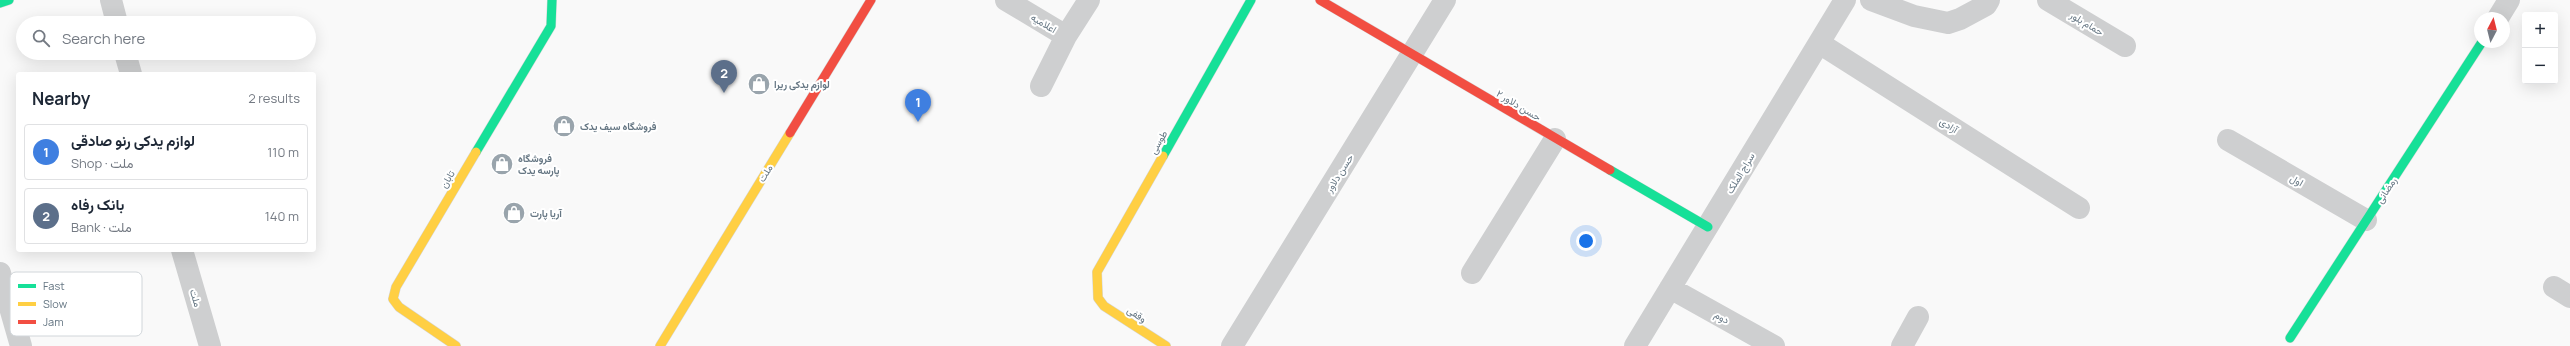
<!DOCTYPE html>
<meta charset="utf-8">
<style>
:root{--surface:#fff;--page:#f6f6f7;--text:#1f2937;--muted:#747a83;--line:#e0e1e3;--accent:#56606c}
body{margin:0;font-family:Manrope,Vazirmatn,sans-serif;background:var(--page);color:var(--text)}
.controls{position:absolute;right:12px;top:12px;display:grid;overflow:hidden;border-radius:4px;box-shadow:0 4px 16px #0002}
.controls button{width:36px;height:36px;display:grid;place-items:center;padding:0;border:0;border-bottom:1px solid var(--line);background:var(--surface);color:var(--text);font:20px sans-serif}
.compass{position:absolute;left:2474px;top:12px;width:36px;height:36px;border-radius:50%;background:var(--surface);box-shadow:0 4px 16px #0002;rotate:7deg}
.you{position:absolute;left:1586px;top:241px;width:14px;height:14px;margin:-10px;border:3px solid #fff;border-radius:50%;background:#1a73e8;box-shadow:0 0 0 6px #1a73e833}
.badge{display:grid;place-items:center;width:26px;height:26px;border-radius:50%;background:var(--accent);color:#fff;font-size:13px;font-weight:700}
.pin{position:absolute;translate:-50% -33px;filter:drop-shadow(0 1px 2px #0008)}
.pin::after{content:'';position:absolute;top:21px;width:14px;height:12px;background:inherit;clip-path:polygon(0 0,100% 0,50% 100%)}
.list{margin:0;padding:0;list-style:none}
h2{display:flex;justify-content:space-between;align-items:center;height:52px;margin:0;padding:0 16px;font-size:17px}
h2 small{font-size:13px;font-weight:400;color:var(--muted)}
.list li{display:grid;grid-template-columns:26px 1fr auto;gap:12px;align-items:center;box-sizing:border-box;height:56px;margin:0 8px 8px;padding:0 8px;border:1px solid var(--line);border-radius:4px}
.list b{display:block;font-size:15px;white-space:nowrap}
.list p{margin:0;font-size:13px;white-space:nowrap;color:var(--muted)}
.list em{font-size:13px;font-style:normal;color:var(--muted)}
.icon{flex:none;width:22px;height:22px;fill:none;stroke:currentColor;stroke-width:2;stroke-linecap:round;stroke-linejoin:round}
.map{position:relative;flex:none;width:2570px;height:346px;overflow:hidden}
.search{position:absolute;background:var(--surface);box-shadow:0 4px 16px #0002;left:16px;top:16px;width:300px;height:44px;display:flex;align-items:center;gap:10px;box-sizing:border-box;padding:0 14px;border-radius:22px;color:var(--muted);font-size:15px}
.panel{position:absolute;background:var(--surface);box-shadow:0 4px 16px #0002;left:16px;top:72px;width:300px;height:180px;border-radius:4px}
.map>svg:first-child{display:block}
</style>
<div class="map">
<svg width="2570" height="346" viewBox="0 0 2570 346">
<rect width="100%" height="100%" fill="#f9f9f9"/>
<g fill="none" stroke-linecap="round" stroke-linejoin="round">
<!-- fast casing -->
<g stroke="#d5d6d7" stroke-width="10">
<path id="fast" d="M0,3L9,0
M476,152L551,26L552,0
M1163,156L1251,0
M1610,170L1708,227
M2290,338L2482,42"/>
</g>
<!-- slow casing -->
<g stroke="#d5d6d7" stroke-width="10">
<path id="slow" d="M1163,156L1097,272L1098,298L1104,306L1166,346
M456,346L399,307L393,299L396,287L476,152
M660,346L790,133"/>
</g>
<!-- jam casing -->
<g stroke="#d5d6d7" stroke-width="10">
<path id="jam" d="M1320,0L1610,170
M790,133L871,0"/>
</g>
<!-- street -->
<path stroke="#cecfd0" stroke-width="22" d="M111,0L117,23
M1006,0L1066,36L1089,0
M1871,0L1914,16L1948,23L1960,19L1986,5L1989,0
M2048,0L2125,46
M2498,18L2509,0
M1819,43L2079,208
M125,53L131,74
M1041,86L1066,36
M2228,140L2366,220
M182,250L210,346
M0,273L21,346
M1472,273L1555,139
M2554,287L2570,297
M1670,288L1774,346
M1232,346L1445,0
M1635,346L1845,0
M1902,346L1918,317"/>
<!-- fast -->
<use href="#fast" stroke="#16e098" stroke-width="9"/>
<!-- slow -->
<use href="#slow" stroke="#ffcf43" stroke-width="9"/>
<!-- jam -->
<use href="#jam" stroke="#f24e42" stroke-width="9"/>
</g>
<!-- icons -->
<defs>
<g id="shop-disc" transform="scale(1.15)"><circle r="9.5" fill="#99a4ac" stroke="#fff"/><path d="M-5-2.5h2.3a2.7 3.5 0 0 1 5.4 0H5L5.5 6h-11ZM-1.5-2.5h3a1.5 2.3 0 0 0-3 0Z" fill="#fff"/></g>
</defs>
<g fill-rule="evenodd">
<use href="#shop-disc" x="759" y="84"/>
<use href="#shop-disc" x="564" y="126"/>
<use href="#shop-disc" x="502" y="164"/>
<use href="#shop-disc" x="514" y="213"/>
</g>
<g text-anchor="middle" stroke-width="4" stroke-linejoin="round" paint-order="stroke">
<!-- street labels -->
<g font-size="10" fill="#657683" stroke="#fff">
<text transform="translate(1044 23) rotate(31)" y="4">اعلامیه</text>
<text transform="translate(2087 23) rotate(31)" y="4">حمام بلور</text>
<text transform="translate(1519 105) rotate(31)" y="4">حسن دلاور ۲</text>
<text transform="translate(1949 125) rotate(32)" y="4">آزادی</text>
<text transform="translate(1158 142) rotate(-60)" y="4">طوسی</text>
<text transform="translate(765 173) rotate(-59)" y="4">ملت</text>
<text transform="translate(1339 173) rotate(-58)" y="4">حسن دلاور</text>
<text transform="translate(1740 173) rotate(-59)" y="4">سراج الملک</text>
<text transform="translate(447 179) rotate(-59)" y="4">تابان</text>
<text transform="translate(2297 180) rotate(30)" y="4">اول</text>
<text transform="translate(2386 190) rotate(-57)" y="4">رمضانی</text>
<text transform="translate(196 298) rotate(74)" y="4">ملت</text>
<text transform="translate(1137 314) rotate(33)" y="4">وقفی</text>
<text transform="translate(1722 317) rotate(29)" y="4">دوم</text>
</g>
<!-- poi labels -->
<g font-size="10" font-weight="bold" fill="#657683" stroke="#fff" text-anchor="start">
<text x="774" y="88">لوازم یدکی ریرا</text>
<text x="580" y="130">فروشگاه سیف یدک</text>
<text x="518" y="162">فروشگاه<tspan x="518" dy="12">پارسه یدک</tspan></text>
<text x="530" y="217">آریا پارت</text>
</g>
</g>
<!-- legend -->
<rect x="10" y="272" width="132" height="64" rx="6" fill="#fff" stroke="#d1d6da" stroke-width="1"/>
<rect x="18" y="284" width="18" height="4" fill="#16e098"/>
<rect x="18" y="302" width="18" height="4" fill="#ffcf43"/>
<rect x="18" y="320" width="18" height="4" fill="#f24e42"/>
<g font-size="11" fill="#657683">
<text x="43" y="290">Fast</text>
<text x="43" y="308">Slow</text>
<text x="43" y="326">Jam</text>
</g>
</svg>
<div class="controls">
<button>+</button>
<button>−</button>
</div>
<svg class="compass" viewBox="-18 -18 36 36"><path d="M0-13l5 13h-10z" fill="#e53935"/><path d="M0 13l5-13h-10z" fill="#747a83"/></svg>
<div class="you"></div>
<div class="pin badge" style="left:918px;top:122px;background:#3f7fe0">1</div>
<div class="pin badge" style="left:724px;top:93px;background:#5c6f8a">2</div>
<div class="search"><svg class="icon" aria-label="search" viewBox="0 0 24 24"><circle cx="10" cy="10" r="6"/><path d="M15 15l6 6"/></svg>Search here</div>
<section class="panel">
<h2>Nearby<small>2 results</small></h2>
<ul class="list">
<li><span class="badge" style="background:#3f7fe0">1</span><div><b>لوازم یدکی رنو صادقی</b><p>Shop · ملت</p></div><em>110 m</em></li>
<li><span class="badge" style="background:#5c6f8a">2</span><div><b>بانک رفاه</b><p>Bank · ملت</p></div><em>140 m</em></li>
</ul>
</section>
</div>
